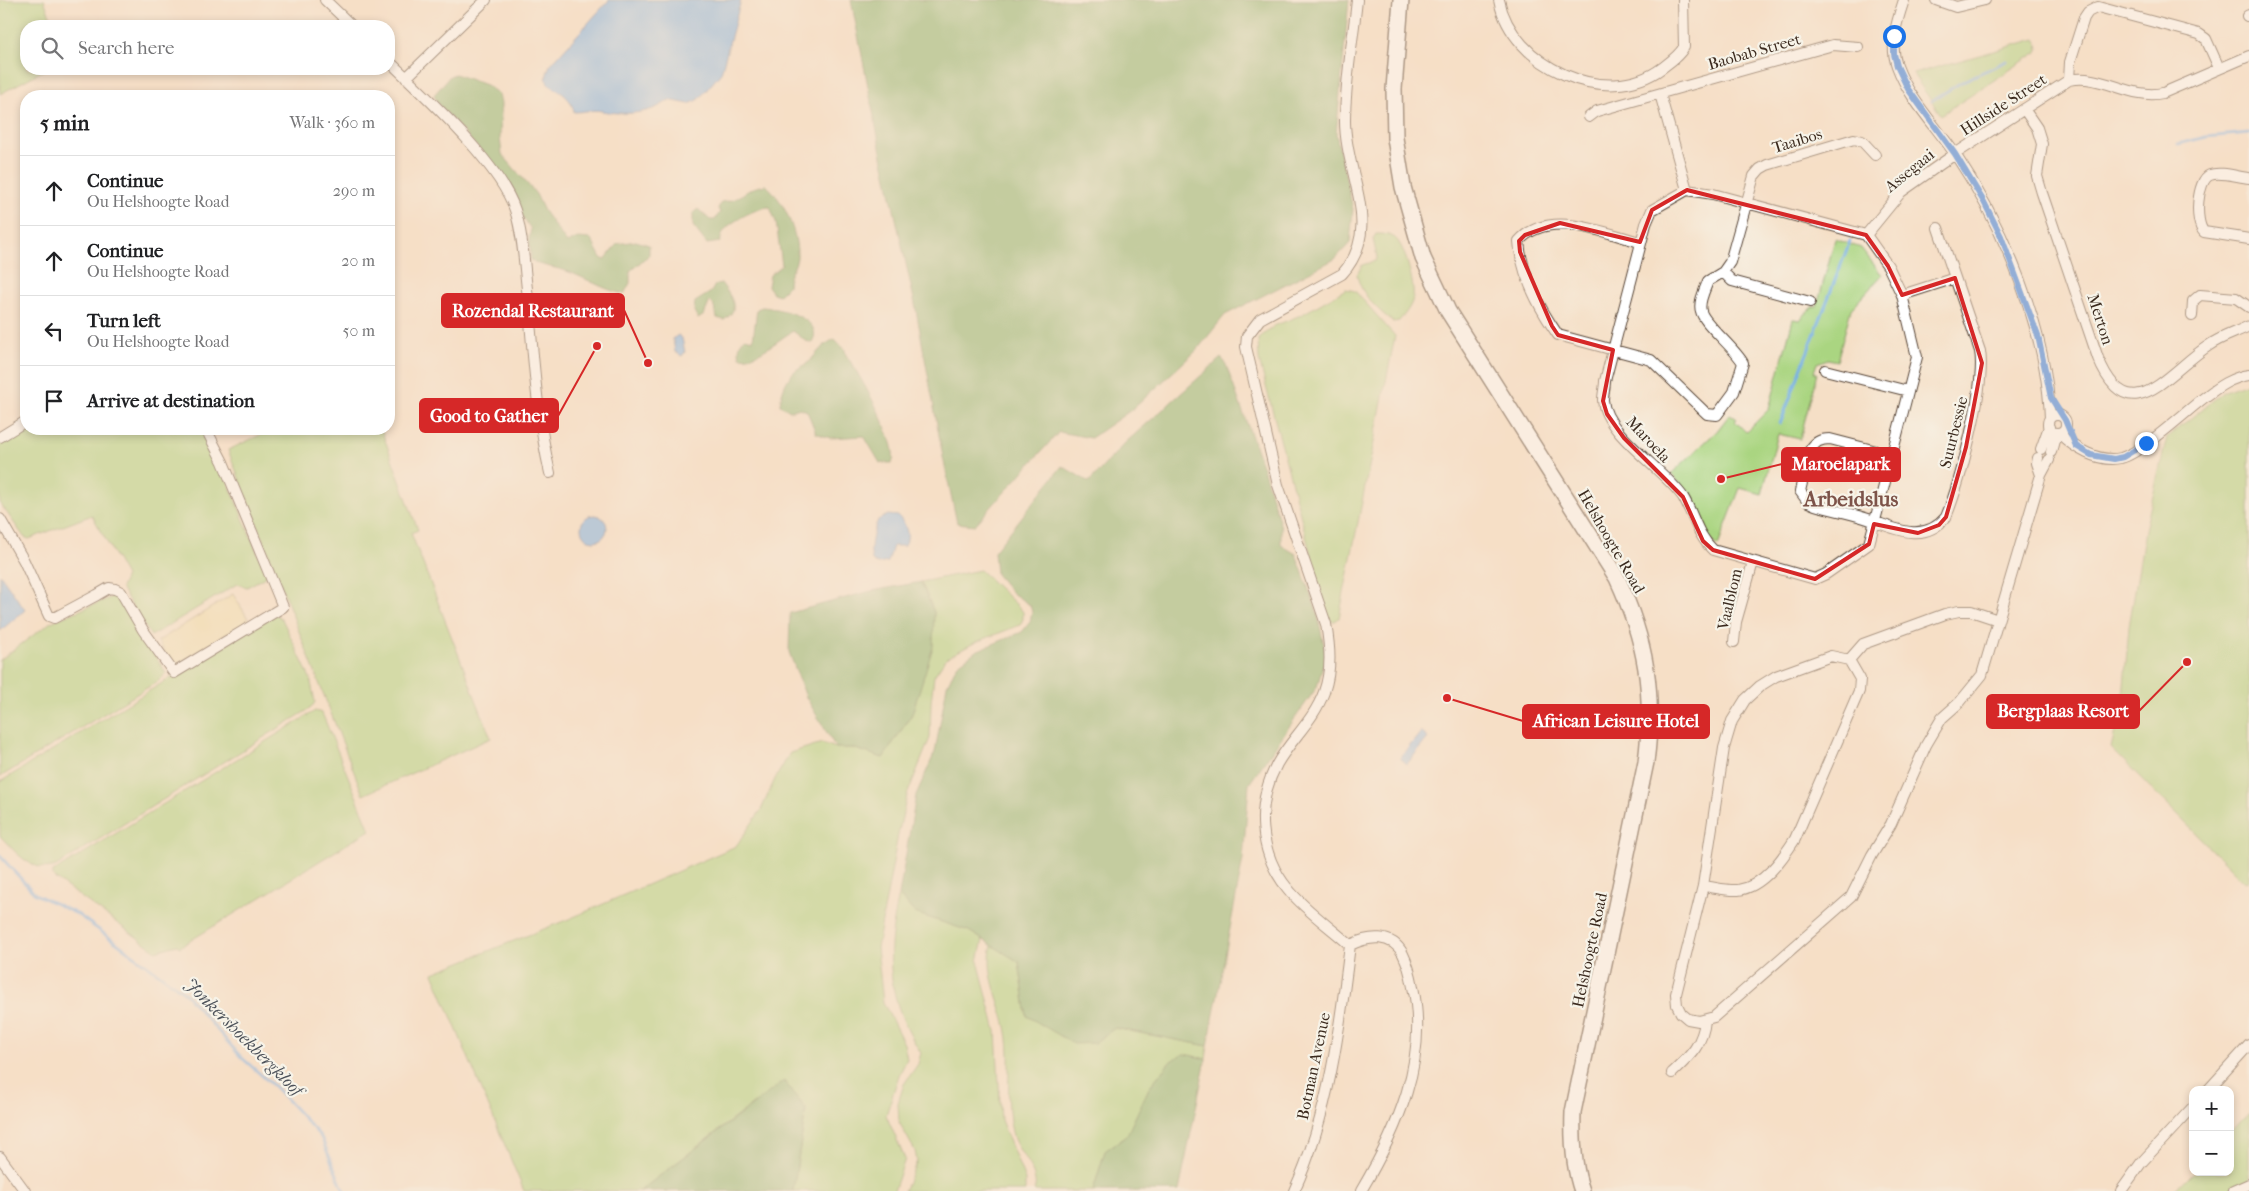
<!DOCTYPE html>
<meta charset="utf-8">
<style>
:root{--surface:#fff;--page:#f2f2f2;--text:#202124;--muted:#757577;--line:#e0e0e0}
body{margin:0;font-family:"IM FELL French Canon",serif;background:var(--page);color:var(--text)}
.controls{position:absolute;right:15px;bottom:15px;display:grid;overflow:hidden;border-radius:10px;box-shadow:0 2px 8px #0003}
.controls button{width:45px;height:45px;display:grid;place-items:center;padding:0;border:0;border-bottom:1px solid var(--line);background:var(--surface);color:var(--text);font:25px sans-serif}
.stop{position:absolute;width:15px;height:15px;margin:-11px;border:4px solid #1a73e8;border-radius:50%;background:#fff}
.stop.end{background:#1a73e8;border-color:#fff;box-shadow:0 1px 5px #0008}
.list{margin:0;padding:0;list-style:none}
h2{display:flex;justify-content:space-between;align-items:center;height:65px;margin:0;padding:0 20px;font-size:21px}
h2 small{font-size:16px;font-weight:400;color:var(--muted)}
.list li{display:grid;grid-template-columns:32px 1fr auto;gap:15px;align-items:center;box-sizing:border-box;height:70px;padding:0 20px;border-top:1px solid var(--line)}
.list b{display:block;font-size:19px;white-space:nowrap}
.list p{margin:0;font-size:16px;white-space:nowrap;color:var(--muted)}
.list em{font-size:16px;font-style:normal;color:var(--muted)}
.icon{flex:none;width:28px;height:28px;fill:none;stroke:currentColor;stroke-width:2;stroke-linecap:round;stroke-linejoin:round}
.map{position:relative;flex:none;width:2249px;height:1191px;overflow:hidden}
.search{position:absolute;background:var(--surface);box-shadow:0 2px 8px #0003;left:20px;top:20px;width:375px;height:55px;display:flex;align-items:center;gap:12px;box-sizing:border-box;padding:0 18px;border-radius:20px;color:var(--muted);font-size:19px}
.panel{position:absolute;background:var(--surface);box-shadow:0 2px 8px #0003;left:20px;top:90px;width:375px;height:345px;border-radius:20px}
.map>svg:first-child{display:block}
</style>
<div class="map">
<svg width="2249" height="1191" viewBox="0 0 2249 1191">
<rect width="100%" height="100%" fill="#f7f3e8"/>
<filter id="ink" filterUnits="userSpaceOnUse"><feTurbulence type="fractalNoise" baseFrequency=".02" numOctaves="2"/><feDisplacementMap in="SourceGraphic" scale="10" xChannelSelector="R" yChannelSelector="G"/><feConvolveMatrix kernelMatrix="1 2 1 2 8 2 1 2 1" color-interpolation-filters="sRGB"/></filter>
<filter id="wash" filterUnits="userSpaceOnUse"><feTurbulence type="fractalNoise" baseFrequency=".0096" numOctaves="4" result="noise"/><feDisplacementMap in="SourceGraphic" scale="20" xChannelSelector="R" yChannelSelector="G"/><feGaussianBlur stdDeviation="1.12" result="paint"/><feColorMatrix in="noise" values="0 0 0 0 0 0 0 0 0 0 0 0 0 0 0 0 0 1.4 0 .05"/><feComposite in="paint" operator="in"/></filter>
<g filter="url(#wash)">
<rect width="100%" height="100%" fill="#f5dfc6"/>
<!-- green -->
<path fill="#aad581" stroke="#728050" d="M0,0H44L54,26H26V69H46L0,94Z
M2036,39L2039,48L2037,52L1941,115L1913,74Z
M1376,234C1382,234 1389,234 1395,238C1405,246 1415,285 1413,298C1411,307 1405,314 1399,321L1393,322C1377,309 1361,295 1357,275L1362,265L1375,261L1377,257L1373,239Z
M1835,239L1861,248L1882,275L1851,309L1837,361L1828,359L1817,363L1814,372L1817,373L1800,439L1778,434L1762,494L1740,488L1718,546C1703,539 1703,521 1696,508C1693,500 1687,494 1682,488L1681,484L1671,474L1717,431L1730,414L1737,419L1735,421L1746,432L1769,409L1793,319L1800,320L1812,307L1817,306Z
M1346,289L1355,291L1395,336L1339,618L1335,621H1330L1324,604L1259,360L1258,339L1274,326L1301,315Z
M2249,382V881L2244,882L2111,748L2123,698L2129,627L2145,530L2167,437L2225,391Z
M26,425V429H203L212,443L267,576L247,587L237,584L151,636L121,588L126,576L92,515L29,539L24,537L0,503V441Z
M273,429H381L418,530L411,533L491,738L363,795L228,450Z
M980,570L1019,607L1023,612V619L1020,625L976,642L946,658L934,676L931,702L930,738L907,795L898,835L877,948L883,1002L904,1044L907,1059L899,1075L886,1115L905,1159L894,1191H793L806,1109L754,1103L640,1191H524L433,973L569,919L736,846L761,810L775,779L790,753L822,743L836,748H853L883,758L912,714L934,612L921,582Z
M117,595L166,673L160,680L0,777V660L51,622Z
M275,614L282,619L310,678L315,702L311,708L56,866C32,874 16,852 0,836V782Z
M315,711L322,713L370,830L180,947L177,945L156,951L53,877V872Z
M899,895L915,913L969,931L983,940L978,961L996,1031L1001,1120L1025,1180V1191H904L917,1161L915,1151L899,1122L898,1103L904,1084L918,1064L921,1053C886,999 885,956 899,895Z
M992,945L1019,962L1027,1016L1094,1043L1114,1028L1208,1046L1206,1059L1184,1054L1171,1061L1150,1086L1127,1135L1105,1151L1093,1191H1034C1041,1175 1019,1153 1014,1139C1003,1104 1013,1067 1007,1032C1002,1003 984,975 992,945Z
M2249,1113V1191H2174L2193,1172H2230V1133Z"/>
<!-- forest -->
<path fill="#87b66f" stroke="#617046" d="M851,0H1349L1336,134L1353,209L1350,243L1335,259L1225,315L1197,350L1134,408L1091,438L1059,432L975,525L957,523L943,457L915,304L880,147Z
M455,74L486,85L499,94L501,103L500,138L502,154L536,194L544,211L567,243L578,238L591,239L601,258L605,260L617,244L636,241L649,245V255L630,271V283L624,294C604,290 588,279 569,272C557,267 541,267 531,260L529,239L531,229L519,212L516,198L486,157L438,104L434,95L450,76Z
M766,185C784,200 798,233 797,257C796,269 788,270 788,286L779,295L773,293L768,286L770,275L782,265L776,222L770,207C758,207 731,221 724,231C722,233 721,239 720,242L707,244L693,226V213L698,209L710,220H715L720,212L718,209L721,202C742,201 744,187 766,185Z
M721,283C730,295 742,309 724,320L717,318L713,304L710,301L704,315L698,319L694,311L695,302L711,292L715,285Z
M762,307C778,308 826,318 812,343L806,341L793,331C779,339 755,361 740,357C738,350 739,342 745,338L753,340L757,309Z
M835,339L845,350L846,355C858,372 902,447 892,463H880L864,436L830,438L816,433L807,411L800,408L790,411L780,405C781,393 786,378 796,370C800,367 805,365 809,362C818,352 823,344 835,339Z
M1221,358L1225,362L1263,468L1281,527V545L1296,554L1317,612L1326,655L1317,687L1249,784L1243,859L1208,1046L1115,1028L1094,1043L1074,1044L1027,1016L1019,962L969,931L915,913L899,895L916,795L935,752L947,685L957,665L976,651L1022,632L1030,622L1032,612L1030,605L1012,593L996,574L994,552L1062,466L1089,482L1125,443Z
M921,582L934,612L933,647L912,714L883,758L853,748H836L806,697L789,652L790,613L871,591Z
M1184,1054L1206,1059L1179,1191H1093L1105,1151L1127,1135L1150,1086L1171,1061Z
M784,1081L806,1109L793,1191H640Z"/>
<!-- sand -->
<path fill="#eeda9e" stroke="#94825e" d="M233,594L249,620L173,667L158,641Z"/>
<!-- water -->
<path fill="#77b0e7" stroke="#596d82" d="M609,0H741L721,73L698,100L689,104L669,100C650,115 624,115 602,111C593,109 583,112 574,112C571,96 560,92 548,84C545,77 547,73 550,65Z
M678,335L682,338L685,352L682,356L675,352L673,339Z
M581 528a13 13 0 1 1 26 0a13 13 0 1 1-26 0Z
M888,515L898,516C906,524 911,537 904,546H893L888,562L878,564L873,562C868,552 873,531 878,520Z
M0,574L25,610L0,631Z
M1421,732L1428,738L1407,764L1400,758Z"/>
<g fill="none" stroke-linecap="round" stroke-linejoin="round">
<!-- stream -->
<path stroke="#77b0e7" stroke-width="3" d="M1931,101L1965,80L2007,61
M2178,144L2206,137L2249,133
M1780,424L1850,241
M0,856L35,894L77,914L184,992L241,1057L276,1088L321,1137L344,1191"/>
</g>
</g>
<g filter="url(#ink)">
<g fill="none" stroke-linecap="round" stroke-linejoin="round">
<!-- street casing -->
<g stroke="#574537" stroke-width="12">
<path id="street" d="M325,0L352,26
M1499,0C1512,66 1606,110 1662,68C1670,62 1679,56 1684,47L1683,0
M1904,0C1897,21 1889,44 1897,66C1909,99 1936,126 1955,154C2004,227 2047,330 2050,418
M1936,0L1956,7L1985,0
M2247,16L2249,15
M389,61C425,96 500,164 515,210C523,235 524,263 527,289C533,350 536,413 550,473
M406,78L486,0
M2069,80L2070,62L2084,18L2088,12L2098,7L2199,34L2206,39L2219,68
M1660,94L1687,190
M2024,109L2037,128L2042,144L2037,176L2042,193L2098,358C2129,434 2167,373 2208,346C2220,337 2235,333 2249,326
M1589,117L1597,111L1833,45L1858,47
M2249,178C2238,177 2220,171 2210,175C2197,180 2194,222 2204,232L2249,239
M1687,190L1713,194L1866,235L1888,266L1902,295L1917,357L1869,544L1826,574L1815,579L1713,550C1697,535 1694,515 1683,497C1664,469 1605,434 1603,400C1603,394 1605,387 1605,381L1646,224L1652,210Z
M1866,235L1901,192L1955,154L2069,80C2102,73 2130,100 2163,93L2249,56
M1640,242C1605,233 1548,208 1519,241C1521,274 1540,309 1558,335L1651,360L1707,414L1717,415L1734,392L1743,363C1735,348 1703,323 1701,311C1698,302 1705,290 1708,281L1723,272L1730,262L1754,176L1760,169L1767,165L1854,139L1862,141L1875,155
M1723,272L1732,281L1810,302
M1902,295L1955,278
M2192,316L2193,301L2200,295L2236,298L2249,307
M1825,370L1908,391
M2048 424a9 9 0 1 1 18 0a9 9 0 1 1-18 0Z
M2059,433C2074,448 2098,463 2121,458C2143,452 2185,412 2205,397C2218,387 2232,377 2249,375
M0,437L26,421
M2041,449L2049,427
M2051,452L2056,433
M1892,455L1830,439C1820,439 1815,442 1810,450L1800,491L1808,502L1815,505C1832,510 1851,513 1868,519C1895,529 1924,544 1946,517C1960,483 1986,385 1980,351L1938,228
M2038,458L2037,463L2041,475
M0,519L24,561L49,616L54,618L97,595L109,588L115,589L121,592L143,630L174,673L283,607L223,462L206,429
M1734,642L1736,622L1753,562
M1831,656L1849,660L1860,679L1859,691L1795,839C1783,858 1763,887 1738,890C1726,891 1714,887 1703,886L1724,748L1732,721L1745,700L1760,686L1776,676Z
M1849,660L1863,644L1945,614L1959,611H1971L1998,620
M1703,886L1676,994L1677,1005L1681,1013L1688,1019L1699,1021L1714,1017L1851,897L1872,855L1891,824L1926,745L1942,718L1960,702L1982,675L2041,475L2049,460
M1350,945C1330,927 1305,910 1288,889C1259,854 1255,805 1277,764C1291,739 1314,720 1324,692C1332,669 1330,647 1326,624L1278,485L1246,347L1247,336L1260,319L1342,274C1384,228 1345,174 1345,121C1345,81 1353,40 1357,0
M1350,945C1369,936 1392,933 1403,954C1408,964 1411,976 1413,987C1429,1059 1397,1130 1361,1191
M1672,1073C1689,1057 1703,1045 1705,1020
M2208,1090L2249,1045
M0,1157L25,1191
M1294,1191C1329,1115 1340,1027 1350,945
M2121,1191L2141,1163L2193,1107
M2233,1191L2249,1184"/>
</g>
<!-- secondary casing -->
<g stroke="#574537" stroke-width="18">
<path id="secondary" d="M1401,0L1394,89L1395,138L1403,187L1423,258L1448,311L1617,578C1646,640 1655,693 1646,762L1573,1112C1572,1139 1573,1165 1582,1191"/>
</g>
<!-- street -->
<use href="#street" stroke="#fff" stroke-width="10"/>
<!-- secondary -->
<use href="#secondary" stroke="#fff" stroke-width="15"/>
</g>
</g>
<g fill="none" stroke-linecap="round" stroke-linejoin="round" filter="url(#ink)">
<!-- route -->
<path stroke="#1a73e8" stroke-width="6" d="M1894,36V54L1897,66L1908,89L1955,154L1984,202L2001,236L2038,336L2051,398L2065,420L2076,446L2091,455L2114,459L2123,457L2146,443"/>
</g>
<!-- marked area -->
<path d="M0 0H2249V1191H0ZM1687,190L1866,235L1888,266L1902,295L1955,278L1982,363L1966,447L1946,517L1939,525L1918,533L1874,524L1869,544L1815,579L1713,550L1703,541L1683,497L1624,438L1607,414L1603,401L1613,350L1558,335L1552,326L1520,252L1519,241L1525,235L1560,223L1640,242L1652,210Z" fill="#f5dfc6" fill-opacity=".55" fill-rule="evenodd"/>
<path fill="none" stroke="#d62828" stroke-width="4" stroke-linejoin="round" d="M1687,190L1866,235L1888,266L1902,295L1955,278L1982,363L1966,447L1946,517L1939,525L1918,533L1874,524L1869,544L1815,579L1713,550L1703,541L1683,497L1624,438L1607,414L1603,401L1613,350L1558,335L1552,326L1520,252L1519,241L1525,235L1560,223L1640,242L1652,210Z"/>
<g text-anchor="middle" stroke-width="4.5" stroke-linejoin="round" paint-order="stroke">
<!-- street labels -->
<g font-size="16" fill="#3b2a1e" stroke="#f7f3e8">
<text transform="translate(1754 51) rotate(-16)" y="6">Baobab Street</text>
<text transform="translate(2003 104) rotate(-33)" y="6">Hillside Street</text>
<text transform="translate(1797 140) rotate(-17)" y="6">Taaibos</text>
<text transform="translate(1909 170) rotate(-39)" y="6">Assegaai</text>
<text transform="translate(2101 319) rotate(72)" y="6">Merton</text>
<text transform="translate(1953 432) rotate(-76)" y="6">Suurbessie</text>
<text transform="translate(1649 439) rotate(47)" y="6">Maroela</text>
<text transform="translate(1612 541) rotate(60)" y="6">Helshoogte Road</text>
<text transform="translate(1729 599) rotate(-77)" y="6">Vaalblom</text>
<text transform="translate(1589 950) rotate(-78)" y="6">Helshoogte Road</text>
<text transform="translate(1313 1066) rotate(-78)" y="6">Botman Avenue</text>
</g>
<!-- water labels -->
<g font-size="18" font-style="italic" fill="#4d525a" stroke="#f7f3e8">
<text transform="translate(244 1037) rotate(45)" y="6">Jonkershoekbergkloof</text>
</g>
<!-- district labels -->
<g font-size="21" font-weight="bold" fill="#7d5349" stroke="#f7f3e8">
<text x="1851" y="506">Arbeidslus</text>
</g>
</g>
<!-- callouts -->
<path fill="none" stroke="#d62828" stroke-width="2" d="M648 363L624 310M597 346L558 416M1721 479L1782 464M2187 662L2139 711M1447 698L1523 721"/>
<g fill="#d62828" stroke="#f7f3e8" stroke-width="2">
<circle cx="648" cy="363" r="5"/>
<circle cx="597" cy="346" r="5"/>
<circle cx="1721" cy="479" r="5"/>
<circle cx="2187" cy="662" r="5"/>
<circle cx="1447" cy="698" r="5"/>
</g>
<g fill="#d62828" stroke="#d62828" stroke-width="2">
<rect x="442" y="294" width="182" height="33" rx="5"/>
<rect x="420" y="399" width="138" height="33" rx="5"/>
<rect x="1782" y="448" width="118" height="33" rx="5"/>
<rect x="1987" y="695" width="152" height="33" rx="5"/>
<rect x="1523" y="705" width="186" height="33" rx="5"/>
</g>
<g font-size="18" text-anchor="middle" font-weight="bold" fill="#fff">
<text x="533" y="317">Rozendal Restaurant</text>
<text x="489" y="422">Good to Gather</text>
<text x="1841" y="470">Maroelapark</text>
<text x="2063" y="717">Bergplaas Resort</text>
<text x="1616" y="727">African Leisure Hotel</text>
</g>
</svg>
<div class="controls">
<button>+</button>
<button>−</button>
</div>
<div class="stop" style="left:1894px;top:36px"></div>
<div class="stop end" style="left:2146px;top:443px"></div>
<div class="search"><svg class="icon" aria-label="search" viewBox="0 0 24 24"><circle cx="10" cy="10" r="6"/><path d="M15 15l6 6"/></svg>Search here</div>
<section class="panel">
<h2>5 min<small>Walk · 360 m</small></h2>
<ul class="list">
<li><svg class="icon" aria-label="ahead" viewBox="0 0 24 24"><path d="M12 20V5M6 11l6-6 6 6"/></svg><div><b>Continue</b><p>Ou Helshoogte Road</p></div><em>290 m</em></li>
<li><svg class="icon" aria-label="ahead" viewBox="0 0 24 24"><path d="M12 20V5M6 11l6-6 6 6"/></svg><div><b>Continue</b><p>Ou Helshoogte Road</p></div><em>20 m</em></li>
<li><svg class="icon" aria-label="left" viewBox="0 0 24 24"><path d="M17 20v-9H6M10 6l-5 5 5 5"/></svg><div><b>Turn left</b><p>Ou Helshoogte Road</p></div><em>50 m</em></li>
<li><svg class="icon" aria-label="arrive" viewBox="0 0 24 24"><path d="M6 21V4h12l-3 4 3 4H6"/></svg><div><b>Arrive at destination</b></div></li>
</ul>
</section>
</div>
